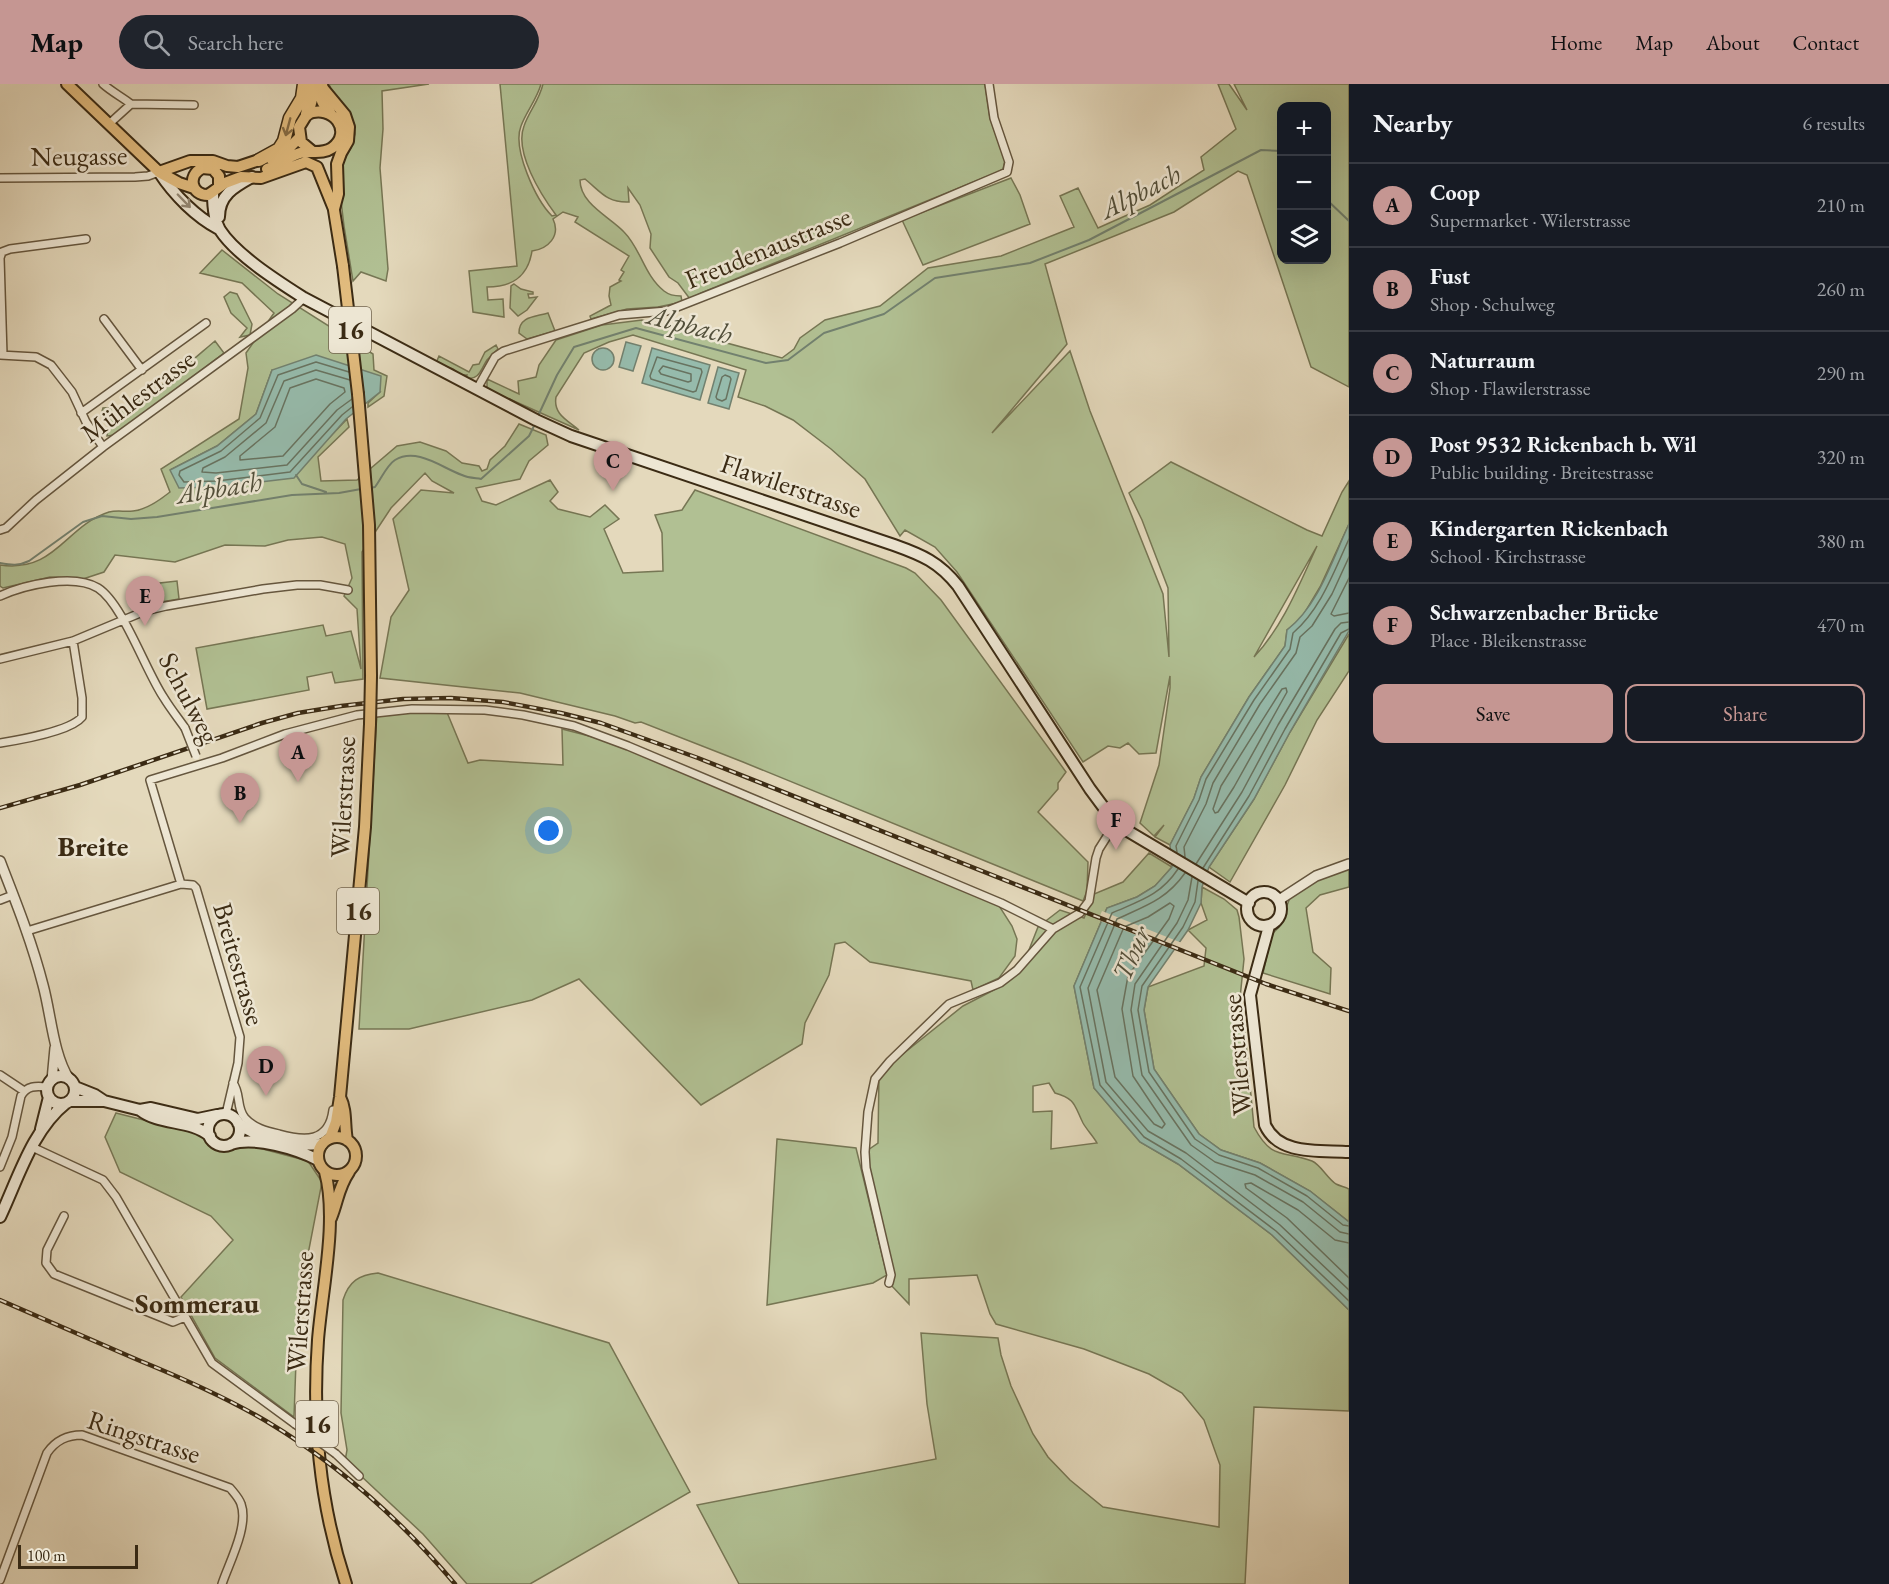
<!DOCTYPE html>
<meta charset="utf-8">
<style>
:root{--surface:#171b24;--page:#20242c;--text:#f1f3f6;--muted:#9ea1a6;--line:#363941;--accent:#c59692}
body{margin:0;font-family:"EB Garamond",serif;background:var(--page);color:var(--text)}
.controls{position:absolute;right:18px;top:18px;display:grid;overflow:hidden;border-radius:12px;box-shadow:0 6px 24px #0002}
.controls button{width:54px;height:54px;display:grid;place-items:center;padding:0;border:0;border-bottom:2px solid var(--line);background:var(--surface);color:var(--text);font:30px sans-serif}
.scale{position:absolute;left:18px;bottom:15px;width:120px;box-sizing:border-box;padding-left:6px;border:3px solid #3b2b14;border-top:0;font-size:16px;line-height:21px;white-space:nowrap;color:#3b2b14;-webkit-text-stroke:4px #ede6d3;paint-order:stroke}
.you{position:absolute;left:549px;top:747px;width:21px;height:21px;margin:-15px;border:4px solid #fff;border-radius:50%;background:#1a73e8;box-shadow:0 0 0 9px #1a73e833}
.badge{display:grid;place-items:center;width:39px;height:39px;border-radius:50%;background:var(--accent);color:#111;font-size:20px;font-weight:700}
.pin{position:absolute;translate:-50% -50px;filter:drop-shadow(0 2px 3px #0008)}
.pin::after{content:'';position:absolute;top:32px;width:21px;height:18px;background:inherit;clip-path:polygon(0 0,100% 0,50% 100%)}
.list{margin:0;padding:0;list-style:none}
h2{display:flex;justify-content:space-between;align-items:center;height:78px;margin:0;padding:0 24px;font-size:26px}
h2 small{font-size:20px;font-weight:400;color:var(--muted)}
.list li{display:grid;grid-template-columns:39px 1fr auto;gap:18px;align-items:center;box-sizing:border-box;height:84px;padding:0 24px;border-top:2px solid var(--line)}
.list b{display:block;font-size:22px;white-space:nowrap}
.list p{margin:0;font-size:20px;white-space:nowrap;color:var(--muted)}
.list em{font-size:20px;font-style:normal;color:var(--muted)}
.actions{display:flex;gap:12px;padding:18px 24px}
.actions a{flex:1;padding:14px 0;border:2px solid var(--accent);border-radius:12px;text-align:center;font-size:21px;color:var(--accent)}
.actions .main{background:var(--accent);color:#111}
.icon{flex:none;width:33px;height:33px;fill:none;stroke:currentColor;stroke-width:2;stroke-linecap:round;stroke-linejoin:round}
.map{position:relative;flex:none;width:1349px;height:1500px;overflow:hidden}
header{display:flex;align-items:center;gap:36px;box-sizing:border-box;height:84px;padding:0 30px;background:var(--accent);color:#111}
header strong{font-size:28px}
nav{display:flex;gap:33px;margin-inline-start:auto;font-size:21px}
.search{width:420px;height:54px;background:var(--page);display:flex;align-items:center;gap:15px;box-sizing:border-box;padding:0 21px;border-radius:33px;color:var(--muted);font-size:22px}
main{display:flex}
aside{flex:1;background:var(--surface)}
.map>svg:first-child{display:block}
</style>
<header>
<strong>Map</strong>
<div class="search"><svg class="icon" aria-label="search" viewBox="0 0 24 24"><circle cx="10" cy="10" r="6"/><path d="M15 15l6 6"/></svg>Search here</div>
<nav><a>Home</a><a>Map</a><a>About</a><a>Contact</a></nav>
</header>
<main>
<div class="map">
<svg width="1349" height="1500" viewBox="0 0 1349 1500">
<rect width="100%" height="100%" fill="#e4d9bc"/>
<filter id="stains"><feTurbulence type="fractalNoise" baseFrequency=".00333" numOctaves="4"/><feColorMatrix values="0 0 0 0 .2 0 0 0 0 .09 0 0 0 0 .02 0 0 0 .5 -.17"/></filter>
<radialGradient id="worn" r=".72"><stop offset=".6" stop-color="#630" stop-opacity="0"/><stop offset="1" stop-color="#630" stop-opacity=".3"/></radialGradient>
<!-- green -->
<path fill="#b1c093" stroke="#767654" stroke-width="1.5" fill-rule="evenodd" d="M329,0H429L382,7L383,45L380,84L388,185L386,197L361,188L353,197L344,142L339,100L341,82L351,64L355,50L354,40L346,23L334,13Z
M500,0H541C537,15 526,28 521,42C512,65 536,116 552,132L556,131C541,111 514,68 524,42C529,27 539,17 543,0H985L990,34L1005,77L1003,85L998,88L701,209L690,215L678,199L669,193L650,164L651,150L640,121L628,104L629,118C607,119 601,108 585,95L580,96C580,120 610,133 624,148C641,165 644,191 664,207C669,211 675,212 681,212L682,218L658,223L627,225L591,235L590,232L611,221L609,212L610,203L621,197L619,196L624,188L621,186L629,172L575,138L578,133L563,128L553,135C561,152 548,165 532,167C528,193 512,203 487,203L488,216L503,215L504,233L473,228L469,187L517,182Z
M1218,0H1229L1247,26L1234,0H1349V303L1311,283L1247,91L1238,87L1174,128L1045,180L1067,260L992,349L1070,267L1090,327L1163,510L1169,573L1168,504L1142,436L1129,409L1171,378L1307,446L1322,452L1342,408L1349,397V440L1320,503L1301,535L1287,546L1285,562L1249,613L1201,693L1194,714L1170,761L1155,753L1164,741L1154,752L1140,739L1159,681L1170,604V592L1156,669L1139,670L1128,659L1120,664L1108,662L1083,678L957,488L935,463L905,446L900,452L865,395L831,365L793,336L765,322L738,313L746,286L633,251L609,258L584,269L556,313C553,330 567,336 579,346L487,305V295L519,310L518,297L536,293L539,281L556,256L602,241L642,236L782,274L794,265L800,254L825,236L880,222L928,184L1001,172L1074,143L1060,112L1078,104L1098,144L1150,121L1204,86L1201,73L1236,45ZM1282,22H1326V176H1282ZM1317,462C1299,501 1283,542 1254,573Z
M1011,94L1020,111L1030,140L923,181L902,136Z
M222,166L278,210L373,270L374,286L387,292L384,312L368,323V319L380,308L272,286L256,330L217,362L170,386L324,359L347,335L349,343L318,373L321,397L357,396L397,362L420,358L446,367L462,379L479,382L482,387L487,385L490,376L505,362L519,340L546,351L548,361L529,377L520,395L476,404L482,417L496,421L550,396L558,408L550,417L558,425L590,433L605,421L619,435L604,445L623,489L663,487L662,449L655,431L682,426L695,406L906,484L915,489L941,516L1066,688L1058,699V705L1038,728L1088,778L1087,807L1083,817L743,678L641,638L635,639L615,632L520,609L380,594L391,533L409,506L393,435L421,406L454,409L432,397L425,389L391,424L362,468L363,595L335,599L332,588L307,593L309,606L207,625L196,564L323,541L326,552L351,547L361,585L357,525L344,512L352,494L345,460L322,453L288,456L265,462L225,461L175,478L115,471L104,488L83,495L50,493L3,504L0,502V481C56,489 65,442 109,428C117,426 125,428 133,427C145,426 160,416 170,408L161,385L239,335L248,284L246,269L274,229L242,199L200,189Z
M514,200L521,205L533,208V210H528L529,214L537,213L527,226L518,232L510,224L511,202Z
M230,208L237,210L252,240L250,251L240,253L247,244L231,229L224,213Z
M548,229L555,247L527,255L519,249C519,232 535,233 548,229Z
M215,257L224,269L115,351L107,352L109,338L101,331L103,324C109,323 115,325 121,325C140,324 198,271 215,257Z
M496,261L498,265C495,268 491,272 487,276C481,285 479,297 466,294L467,291H461L453,285L436,279L439,272L469,288L473,281L479,280L485,268Z
M177,497L179,515L155,519L154,509L161,508L160,499Z
M1349,550V587L1317,636L1285,701L1230,798L1209,783L1254,715L1290,648Z
M446,626L468,679L480,676L563,681L562,645L628,662L996,817L1012,842L1017,855L1015,872L999,894L973,906L971,897L870,878L845,858L835,860L829,891L805,939L802,960L701,1021L579,895L532,916L409,945H359L377,627Z
M1149,769L1172,783L1155,802L1137,813L1107,824L1074,902L1094,1004L1140,1058L1178,1080L1272,1151L1349,1226V1327L1254,1323L1245,1500H739L697,1421L936,1375L927,1320L921,1249L998,1254L1001,1271L1011,1302L1033,1350L1048,1373L1070,1396L1103,1423L1219,1443L1220,1381L1204,1336L1182,1309L1149,1290L1084,1265L996,1240L990,1230L977,1191L909,1195V1220L889,1199L865,1068L878,1059L879,989L963,922L1000,903L1023,881L1038,843L1060,826L1084,834L1094,810L1123,798ZM1049,999L1055,1009C1076,1015 1074,1021 1083,1039C1087,1046 1093,1052 1097,1059L1051,1065L1052,1027L1033,1028V1002Z
M1349,780V803L1320,811L1306,824L1313,868L1331,884L1330,910L1263,889L1272,850L1279,843L1292,808Z
M1202,803L1224,815L1237,826L1239,833L1244,875L1239,924L1245,949L1254,1043C1272,1077 1283,1066 1312,1077C1321,1081 1327,1094 1336,1100C1340,1102 1345,1103 1349,1105V1138L1310,1107L1260,1079L1221,1066L1199,1050L1154,985L1144,926L1148,903L1204,882L1206,864L1188,846L1207,836L1201,819Z
M116,1029L199,1050L220,1065L248,1061L308,1077L322,1098L298,1222L294,1333L215,1274L181,1213L233,1156L211,1132L120,1088L105,1053Z
M777,1055L856,1064L887,1191L873,1199L767,1221Z
M378,1189L609,1259L690,1408L530,1500H467L423,1450L345,1377L347,1366L341,1329L343,1216C349,1197 359,1191 378,1189Z"/>
<!-- water -->
<path fill="#96bbac" stroke="#72816f" stroke-width="1.5" d="M626,258L641,262L633,287L619,283Z
M592 275a11 11 0 1 1 22 0a11 11 0 1 1-22 0Z
M652,264L710,281L700,316L642,299Z
M316,271L381,292L380,308L346,335L294,394L217,403L179,404L170,386L217,362L256,330L272,286Z
M718,283L739,289L729,325L708,319Z
M1349,440V547L1290,648L1254,715L1209,783L1202,803L1201,819L1188,846L1148,903L1144,926L1154,985L1199,1050L1221,1066L1260,1079L1310,1107L1349,1138V1226L1272,1151L1178,1080L1140,1058L1094,1004L1074,902L1107,824L1137,813L1155,802L1172,783L1170,761L1194,714L1201,693L1249,613L1285,562L1287,546C1319,521 1332,476 1349,440Z"/>
<!-- pier -->
<path fill="#e4d9bc" d="M1102,827L1182,859L1177,867L1098,836Z"/>
<g fill="none" stroke-linecap="round" stroke-linejoin="round">
<!-- shore -->
<path stroke="#687360" stroke-width="1.5" d="M657,273L701,285L702,288L696,307L693,308L651,295L650,292Z
M663,282L691,290V297L688,298L661,290L659,287Z
M349,288L316,278L278,291L260,334L221,367L180,387L179,391L184,398L217,397L290,388L342,331L352,323
M725,291L730,293L731,295L726,315L722,317L717,315L716,313L722,293Z
M316,295L344,304L345,308L330,320L283,372L240,376V372L275,343L290,304Z
M350,296L316,286L284,297L266,339L225,373L203,384L202,388L216,389L287,381L337,326L352,315
M1349,494L1331,530L1334,532L1349,529
M1286,604L1287,608L1234,703L1218,728L1215,729L1213,725L1221,702L1282,605Z
M1177,768L1176,762L1199,716L1206,695L1254,616L1290,565L1293,549C1321,525 1334,487 1349,455
M1185,773L1184,763L1206,720L1213,699L1260,620L1296,569L1300,553L1312,542L1332,510L1349,473
M1196,780L1242,708L1278,641L1335,545L1341,539L1349,538
M1203,784L1249,712L1285,645L1341,549L1349,545
M1178,785C1160,812 1139,817 1112,829L1080,903L1100,1001L1144,1053L1181,1075L1276,1147L1349,1217
M1185,789C1166,816 1145,822 1117,835L1088,904L1106,998L1148,1047L1186,1069L1280,1141L1349,1206
M1192,793L1188,816L1177,839L1135,900L1131,926L1142,991L1191,1061L1215,1078L1255,1091L1303,1118L1340,1148L1349,1150
M1198,797L1195,818L1183,843L1142,902L1138,926L1149,988L1195,1055L1219,1071L1258,1084L1307,1112L1343,1141L1349,1142
M1170,819L1174,822L1169,835L1128,892L1122,925L1133,992L1165,1040L1162,1044L1154,1040L1115,993L1097,906L1124,843L1148,833Z
M1349,1159L1335,1156L1298,1126L1251,1099L1245,1100L1246,1104L1287,1134L1349,1194"/>
<!-- stream -->
<path stroke="#72816f" stroke-width="2" d="M1326,115L1349,137
M538,332L557,291L574,263L636,244L766,279L788,276L824,249L884,230L935,194L1030,179L1089,156L1261,66L1282,67
M296,391L302,400L326,408
M370,404L375,403C381,395 387,381 395,376C417,363 442,384 462,391C468,394 475,394 481,395L529,352L535,340
M0,479C11,481 19,482 29,477L83,438L102,432L131,435L157,433L292,411L339,409L361,405"/>
<!-- minor casing -->
<g stroke="#65563e" stroke-width="10">
<path id="minor" d="M103,0C112,8 122,13 131,20
M109,40L131,20L194,21
M0,94L135,93L148,92L159,88
M104,235L142,286
M0,271L36,273L51,281L72,308L86,338L103,363
M3,271L0,174L2,168L10,165L86,155
M477,305L495,273L504,267L619,231L667,227L840,159L1007,88L1009,78L994,34L989,0
M81,329L206,239
M0,446L6,444L36,416L103,363L292,225L304,214
M0,512C24,501 74,489 98,504C123,520 146,588 164,614C170,624 178,634 185,644
M0,575L73,557L145,527L166,522L263,505L297,501H320L348,506
M0,659C19,656 71,647 82,633V614L73,557
M181,800L150,696L222,674L285,650L357,631L412,625L485,626L523,631L574,642L628,662L1001,819L1053,845
M0,816L13,811
M27,847L181,800L193,801L196,804L240,953L238,979L226,1030
M0,991L24,1007
M233,999C241,1009 236,1024 245,1034C254,1044 266,1047 279,1050C304,1057 329,1059 333,1026
M32,1063L103,1096L116,1113L212,1279L295,1340
M0,1083L12,1053L21,1012C27,1001 36,1002 48,1003
M64,1132L47,1166L46,1179L54,1190L173,1238L185,1233
M889,1199L891,1191L866,1084L865,1068L868,1028L875,995L890,977L949,920L1000,899L1017,886L1053,845L1080,829L1089,817L1096,774L1099,765L1116,738
M336,1370L359,1392
M0,1496L47,1369C56,1356 67,1351 82,1351L230,1404C234,1409 239,1414 241,1420C249,1442 229,1479 222,1500"/>
</g>
<!-- tertiary casing -->
<g stroke="#65563e" stroke-width="12">
<path id="tertiary" d="M0,777C16,818 32,858 43,901C51,930 53,970 69,995
M1279,816L1316,792L1349,780
M52,996L55,964"/>
</g>
<!-- secondary casing -->
<g stroke="#3b2b14" stroke-width="14">
<path id="secondary" d="M159,88C174,111 196,133 219,145
M213,110C213,122 214,136 220,146C236,171 279,198 304,214L536,336L571,352L894,461C922,471 939,478 958,502L1090,705L1110,732L1126,746L1249,819
M219,133C219,111 234,103 252,93
M1247 825a17 17 0 1 1 34 0a17 17 0 1 1-34 0Z
M1269,842L1250,911L1265,1041C1279,1072 1320,1066 1349,1068
M47 1006a14 14 0 1 1 28 0a14 14 0 1 1-28 0Z
M75,1003L95,1011L104,1017
M70,1017H104L140,1026L151,1024L198,1035L217,1031
M140,1026C160,1042 190,1035 210,1052
M208 1046a16 16 0 1 1 32 0a16 16 0 1 1-32 0Z
M238,1039C260,1056 295,1062 322,1060
M41,1045L49,1013
M231,1060C254,1052 297,1065 318,1076
M0,1133C18,1095 32,1046 66,1019"/>
</g>
<!-- primary casing -->
<g stroke="#3b2b14" stroke-width="14">
<path id="primary" d="M67,0L159,88L179,99L194,104
M321,2L345,31L349,43L348,57L341,69L337,80L338,110L334,125
M272,76L283,70L299,54
M267,85C278,80 289,72 300,69C311,66 322,71 332,64C354,48 333,19 307,30L299,43L301,58L313,68
M159,88L190,77H213L227,82L238,83L259,76
M219,103V92L213,85L202,84C187,92 191,111 208,111L225,99L241,93L261,94L306,78L317,83L334,125
M333,120L343,182
M358,310L369,441L371,592
M340,1013C347,1027 344,1041 347,1056
M318 1072a19 19 0 1 1 38 0a19 19 0 1 1-38 0Z
M330,1054L336,1038L340,1013L365,743L370,640
M325,1088C338,1136 322,1205 318,1256C312,1338 320,1421 346,1500
M331,1134C338,1117 338,1104 349,1088"/>
</g>
<!-- trunk casing -->
<g stroke="#3b2b14" stroke-width="15">
<path id="trunk" d="M321,0L323,17L329,28
M307,30L312,12L311,0
M259,76L279,65L284,57L290,34L302,14L304,0"/>
</g>
<!-- minor -->
<use href="#minor" stroke="#ede6d3" stroke-width="7"/>
<!-- tertiary -->
<use href="#tertiary" stroke="#ede6d3" stroke-width="9"/>
<!-- secondary -->
<use href="#secondary" stroke="#ede6d3" stroke-width="10"/>
<!-- primary -->
<use href="#primary" stroke="#e2bc7e" stroke-width="10"/>
<!-- trunk -->
<use href="#trunk" stroke="#e2bc7e" stroke-width="12"/>
<!-- rail casing -->
<g stroke="#3b2b14" stroke-width="4.5">
<path id="rail" d="M0,724L80,701L262,639L298,629L341,622L403,615L451,614L503,618L561,629L601,639L698,674L1266,900L1349,927
M0,1216C46,1236 92,1256 138,1276C182,1294 225,1313 266,1337C338,1380 401,1436 455,1500"/>
</g>
<!-- rail -->
<use href="#rail" stroke="#ede6d3" stroke-width="2" stroke-dasharray="7" stroke-linecap="butt"/>
<!-- minor-bridge casing -->
<g stroke="#65563e" stroke-width="10" stroke-linecap="butt">
<path id="minor-bridge" d="M185,644L196,672
M295,1340L336,1370"/>
</g>
<!-- primary-bridge casing -->
<g stroke="#3b2b14" stroke-width="14" stroke-linecap="butt">
<path id="primary-bridge" d="M343,182L358,310
M370,640L371,592"/>
</g>
<!-- minor-bridge -->
<use href="#minor-bridge" stroke="#ede6d3" stroke-width="7"/>
<!-- primary-bridge -->
<use href="#primary-bridge" stroke="#e2bc7e" stroke-width="10"/>
</g>
<!-- one-way arrows -->
<defs><path id="oneway-shaft" d="M-6 0H5M1.5-3L5.5 0L1.5 3" fill="none" stroke-width="1.6" stroke-linecap="round" stroke-linejoin="round" transform="scale(1.5)"/></defs>
<use stroke="#866c44" href="#oneway-shaft" transform="translate(288 43) rotate(105)"/>
<use stroke="#948874" href="#oneway-shaft" transform="translate(184 117) rotate(46)"/>
<g text-anchor="middle" stroke-width="5" stroke-linejoin="round" paint-order="stroke">
<!-- shield labels -->
<g fill="#ede6d3" stroke="#70634d" stroke-width="1.5">
<rect x="329" y="223" width="42" height="46" rx="4.5"/>
<rect x="337" y="804" width="42" height="46" rx="4.5"/>
<rect x="296" y="1317" width="42" height="46" rx="4.5"/>
</g>
<g font-size="26" font-weight="bold" fill="#3b2b14">
<text x="350" y="255">16</text>
<text x="358" y="836">16</text>
<text x="317" y="1349">16</text>
</g>
<!-- street labels -->
<g font-size="27" fill="#3b2b14" stroke="#ede6d3">
<text transform="translate(79 72) rotate(-1)" y="9">Neugasse</text>
<text transform="translate(768 164) rotate(-22)" y="9">Freudenaustrasse</text>
<text transform="translate(138 312) rotate(-37)" y="9">Mühlestrasse</text>
<text transform="translate(791 402) rotate(19)" y="9">Flawilerstrasse</text>
<text transform="translate(189 614) rotate(62)" y="9">Schulweg</text>
<text transform="translate(343 713) rotate(-87)" y="9">Wilerstrasse</text>
<text transform="translate(239 880) rotate(74)" y="9">Breitestrasse</text>
<text transform="translate(1237 971) rotate(-95)" y="9">Wilerstrasse</text>
<text transform="translate(300 1228) rotate(-86)" y="9">Wilerstrasse</text>
<text transform="translate(144 1353) rotate(18)" y="9">Ringstrasse</text>
</g>
<!-- water labels -->
<g font-size="28" font-style="italic" fill="#524f3a" stroke="#ede6d3">
<text transform="translate(1140 107) rotate(-27)" y="10">Alpbach</text>
<text transform="translate(690 240) rotate(14)" y="10">Alpbach</text>
<text transform="translate(219 403) rotate(-9)" y="10">Alpbach</text>
<text transform="translate(1131 869) rotate(-66)" y="10">Thur</text>
</g>
<!-- neighbourhood labels -->
<g font-size="28" font-weight="bold" fill="#3b2b14" stroke="#ede6d3">
<text x="93" y="772">Breite</text>
<text x="197" y="1229">Sommerau</text>
</g>
</g>
<rect width="100%" height="100%" filter="url(#stains)"/>
<rect width="100%" height="100%" fill="url(#worn)"/>
</svg>
<div class="controls">
<button>+</button>
<button>−</button>
<button><svg class="icon" aria-label="layers" viewBox="0 0 24 24"><path d="M12 4l9 5-9 5-9-5zM3 14l9 5 9-5"/></svg></button>
</div>
<div class="scale">100 m</div>
<div class="you"></div>
<div class="pin badge" style="left:298px;top:698px">A</div>
<div class="pin badge" style="left:240px;top:739px">B</div>
<div class="pin badge" style="left:613px;top:407px">C</div>
<div class="pin badge" style="left:266px;top:1012px">D</div>
<div class="pin badge" style="left:145px;top:542px">E</div>
<div class="pin badge" style="left:1116px;top:766px">F</div>
</div>
<aside>
<h2>Nearby<small>6 results</small></h2>
<ul class="list">
<li><span class="badge">A</span><div><b>Coop</b><p>Supermarket · Wilerstrasse</p></div><em>210 m</em></li>
<li><span class="badge">B</span><div><b>Fust</b><p>Shop · Schulweg</p></div><em>260 m</em></li>
<li><span class="badge">C</span><div><b>Naturraum</b><p>Shop · Flawilerstrasse</p></div><em>290 m</em></li>
<li><span class="badge">D</span><div><b>Post 9532 Rickenbach b. Wil</b><p>Public building · Breitestrasse</p></div><em>320 m</em></li>
<li><span class="badge">E</span><div><b>Kindergarten Rickenbach</b><p>School · Kirchstrasse</p></div><em>380 m</em></li>
<li><span class="badge">F</span><div><b>Schwarzenbacher Brücke</b><p>Place · Bleikenstrasse</p></div><em>470 m</em></li>
</ul>
<div class="actions"><a class="main">Save</a><a>Share</a></div>
</aside>
</main>
